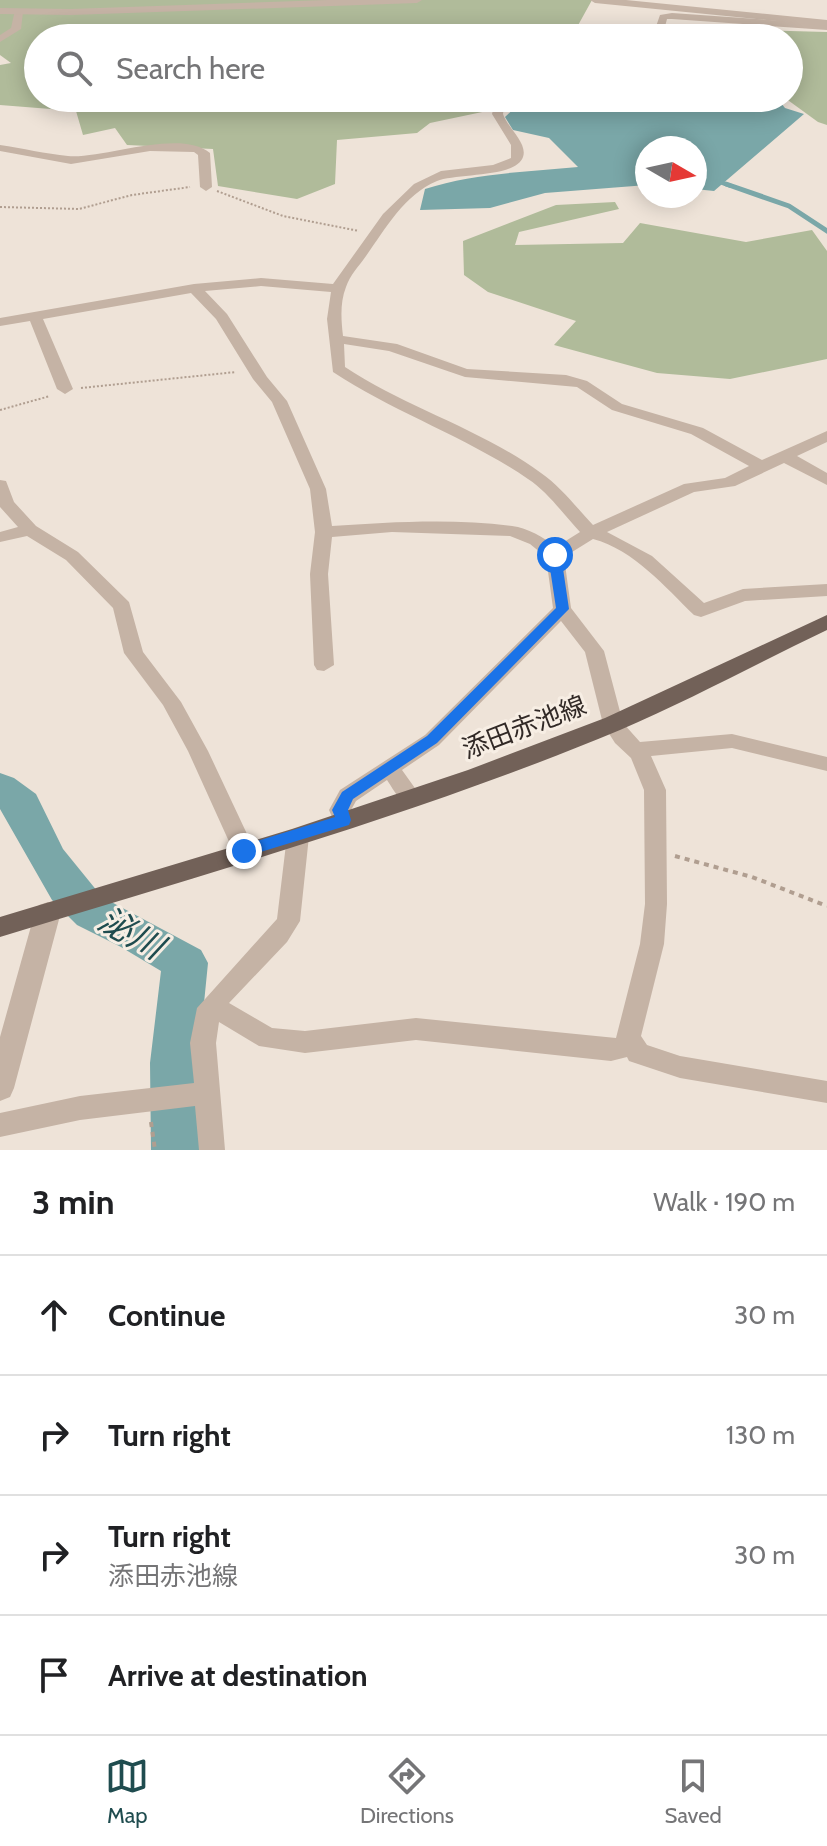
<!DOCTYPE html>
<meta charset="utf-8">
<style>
:root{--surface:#fff;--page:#f2f2f2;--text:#202124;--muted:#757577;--line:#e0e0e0;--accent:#1f4c4f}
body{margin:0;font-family:Cabin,"Noto Sans JP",sans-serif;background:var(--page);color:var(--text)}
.compass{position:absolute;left:635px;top:136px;width:72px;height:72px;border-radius:50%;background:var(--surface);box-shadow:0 4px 20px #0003;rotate:99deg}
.stop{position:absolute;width:24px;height:24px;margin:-18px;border:6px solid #1a73e8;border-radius:50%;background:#fff}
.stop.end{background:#1a73e8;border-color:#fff;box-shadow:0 2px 8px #0008}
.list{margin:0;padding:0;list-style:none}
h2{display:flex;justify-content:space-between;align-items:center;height:104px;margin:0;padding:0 32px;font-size:34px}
h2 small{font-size:26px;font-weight:400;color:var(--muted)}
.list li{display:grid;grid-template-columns:52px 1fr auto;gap:24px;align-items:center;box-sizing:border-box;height:120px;padding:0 32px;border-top:2px solid var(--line)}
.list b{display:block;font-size:30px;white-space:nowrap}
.list p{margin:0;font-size:26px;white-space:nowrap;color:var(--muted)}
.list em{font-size:26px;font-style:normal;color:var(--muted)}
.icon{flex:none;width:44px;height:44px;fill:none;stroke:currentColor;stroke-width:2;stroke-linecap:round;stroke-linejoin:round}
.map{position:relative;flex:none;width:827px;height:1150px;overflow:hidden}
.search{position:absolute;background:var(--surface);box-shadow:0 4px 20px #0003;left:24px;right:24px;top:24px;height:88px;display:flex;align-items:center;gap:20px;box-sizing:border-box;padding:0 28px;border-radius:44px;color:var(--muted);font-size:30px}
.sheet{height:584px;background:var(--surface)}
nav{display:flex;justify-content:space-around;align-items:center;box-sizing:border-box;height:112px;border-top:2px solid var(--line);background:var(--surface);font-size:22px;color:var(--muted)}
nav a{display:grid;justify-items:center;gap:4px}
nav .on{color:var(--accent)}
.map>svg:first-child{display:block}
</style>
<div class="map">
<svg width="827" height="1150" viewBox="0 0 827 1150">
<rect width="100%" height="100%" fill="#eee3d8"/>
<!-- green -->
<path fill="#b0bb9a" d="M0,0H592L571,38H38V98H228L280,112L303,98H516L506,107L430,123L417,133L337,140L335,184L297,199L218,186L213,149L127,145L115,128L83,135L76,111L0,105V65L11,63L0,55Z
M749,30L827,32V125L818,122L785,98H789V38H768Z
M615,202L619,209L519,232L515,245L623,243L640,223L746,242L812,230L827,251V359L730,379L657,373L554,345L576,321L488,292L464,275L463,241L556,205Z"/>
<!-- water -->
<path fill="#7aa7a8" d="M525,98H777L785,108L804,114L714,191L695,189V148H647V185L545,193L490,208L420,210L425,189C474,173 527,172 578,167L549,138L513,130L505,117Z"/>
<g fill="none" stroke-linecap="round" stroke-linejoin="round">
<!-- stream-far1 -->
<path stroke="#7aa7a8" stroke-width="4" d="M717,181L731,186"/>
<!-- stream -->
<path stroke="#7aa7a8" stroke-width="5" d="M726,184L789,206L827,231"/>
<!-- river -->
<path fill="#7aa7a8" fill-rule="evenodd" d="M0,773L14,778L36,794L63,849L102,897L201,950L208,963L198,1063L201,1150H151L150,1063L161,971L121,947L77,925L52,900L0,809Z"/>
</g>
<!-- building -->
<path fill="#bb6449" d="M266,98H292L279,107L258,103Z"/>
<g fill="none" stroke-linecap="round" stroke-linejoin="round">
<!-- path-far1 -->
<path stroke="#b09e90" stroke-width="2" stroke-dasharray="2 2" stroke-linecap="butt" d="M217,191L283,216L359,231
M0,207L79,209L132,195L190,187
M81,388L236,372
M0,410L50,396"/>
<!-- path -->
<path stroke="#b09e90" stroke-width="4" stroke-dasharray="5 5" stroke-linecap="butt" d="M675,856L752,877L827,906
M151,1122L155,1150"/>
<!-- minor -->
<path fill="#c5b3a5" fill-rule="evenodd" d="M15,10L23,12L21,29L0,42V35L11,28Z
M672,13L827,24V30L672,19H667L662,38H652L660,15Z
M502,98H513L504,107L503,114C507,127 528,143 523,157C516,178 456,173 437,181C404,195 386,228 366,256C359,266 350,275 346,287C340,302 341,319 343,336L397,344L467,369L566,375L587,381L622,404L703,428L762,460L827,431V442L797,456L827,473V485L784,463L735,486L694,492L607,532L652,556L704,603L743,589L827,584V596L745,601L701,617L694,615C665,587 634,550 593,539L564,557L571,608L604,651L623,723L640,742L732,734L827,757V771L732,748L651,756L666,790L667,904L664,944L641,1036L647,1045L680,1056L827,1081V1103L680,1078L629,1061L627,1057L611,1061L416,1040L305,1053L259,1046L219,1022L216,1043L225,1150H199L195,1106L80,1120L0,1137V1113L80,1096L194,1083L190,1043L197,1008L277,919L287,836L290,830L298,828L306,830L309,836L300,921L287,942L229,1003L272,1028L305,1031L416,1018L616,1038L640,944L645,904L644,790L631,758L615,743L603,724L585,652L561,621L439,745L402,770L422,798L419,804C402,809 396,793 387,780L356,801L351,810L355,820L352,826L344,828L336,826L329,810L340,790L425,735L553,608L546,557L530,544L510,536L392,532L332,537L328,574L334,665L324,671L317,670L314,665L310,574L315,532L310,489L272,402L253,379L216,319L191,293L43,319L73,389L65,394L57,389L30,321L0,326V318L194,284L261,278L333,284L383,214L414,184L441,171L493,165L511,158V145L492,114L494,106ZM261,286L331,292L327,319L333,372C395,413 467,437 528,479C548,492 564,515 580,532L556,547C543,537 528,528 512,526C455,518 388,522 332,526L326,489L287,401L267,377L227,314L205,291ZM344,344L389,351L465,377L577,387L612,410L691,434L749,466L725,478L684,484L593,525C577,508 560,486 541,473C481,429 407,408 345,367Z
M0,145C22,148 46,154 68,156C104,159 180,128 210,153L212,187L206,191L200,187L198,155L194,152L150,151L71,164L0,151Z
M0,480L6,481L14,502L36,526L78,552L129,602L143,652L181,702L208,751L255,851L252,857L244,859L236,857L188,751L163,705L124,653L113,608L66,560L27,536L0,542V532L18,527L0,507Z"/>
<!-- tertiary -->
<path fill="#c5b3a5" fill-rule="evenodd" d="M327,0H422L417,3L71,15L0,14V8L71,9Z
M590,0H626L827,20V26L595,3Z
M48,902L57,905L61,912L14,1088L10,1097L0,1101V1037L35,912L39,905Z"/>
<!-- primary -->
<path fill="#726158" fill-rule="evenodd" d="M827,615V630C758,663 690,700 620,730C419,814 208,873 0,937V917L292,829L468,770L605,718Z"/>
</g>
<!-- route -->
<path fill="#1a73e8" d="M555,551L561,555L569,609L437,743L353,799L348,810L351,820L349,825L244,857L238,855V847L335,817L332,810L342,792L427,736L556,608L548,555Z"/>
<g text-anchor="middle" stroke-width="6" stroke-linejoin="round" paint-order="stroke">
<!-- street labels -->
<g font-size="26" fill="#312926" stroke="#f7eee4">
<text transform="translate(524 727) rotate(-21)" y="9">添田赤池線</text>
</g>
<!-- near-water labels -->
<g font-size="34" font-style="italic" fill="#1f4c4f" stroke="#f7eee4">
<text transform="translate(131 933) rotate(29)" y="12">泌川</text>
</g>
</g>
</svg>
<svg class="compass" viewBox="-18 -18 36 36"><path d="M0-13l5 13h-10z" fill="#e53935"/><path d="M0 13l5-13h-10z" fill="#757577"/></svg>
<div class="stop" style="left:555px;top:555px"></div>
<div class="stop end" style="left:244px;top:851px"></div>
<div class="search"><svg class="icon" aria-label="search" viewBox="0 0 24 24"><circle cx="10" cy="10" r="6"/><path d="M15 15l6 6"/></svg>Search here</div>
</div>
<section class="sheet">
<h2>3 min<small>Walk · 190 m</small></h2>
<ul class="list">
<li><svg class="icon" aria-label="ahead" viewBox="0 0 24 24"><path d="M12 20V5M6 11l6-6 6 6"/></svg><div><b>Continue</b></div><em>30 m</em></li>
<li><svg class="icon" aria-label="right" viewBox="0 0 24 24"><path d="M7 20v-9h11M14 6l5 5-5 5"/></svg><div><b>Turn right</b></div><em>130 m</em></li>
<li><svg class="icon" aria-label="right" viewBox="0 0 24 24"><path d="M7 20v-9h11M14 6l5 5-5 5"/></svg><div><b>Turn right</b><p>添田赤池線</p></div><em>30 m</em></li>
<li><svg class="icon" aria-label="arrive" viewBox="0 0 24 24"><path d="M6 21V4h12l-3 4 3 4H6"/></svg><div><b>Arrive at destination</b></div></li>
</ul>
</section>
<nav>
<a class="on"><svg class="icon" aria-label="map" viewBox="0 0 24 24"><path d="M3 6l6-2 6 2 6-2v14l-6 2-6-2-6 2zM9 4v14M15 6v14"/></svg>Map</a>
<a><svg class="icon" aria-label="directions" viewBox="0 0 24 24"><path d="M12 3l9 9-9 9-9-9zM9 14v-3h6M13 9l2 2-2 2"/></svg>Directions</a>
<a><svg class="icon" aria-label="saved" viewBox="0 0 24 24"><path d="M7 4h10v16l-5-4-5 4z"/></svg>Saved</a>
</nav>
